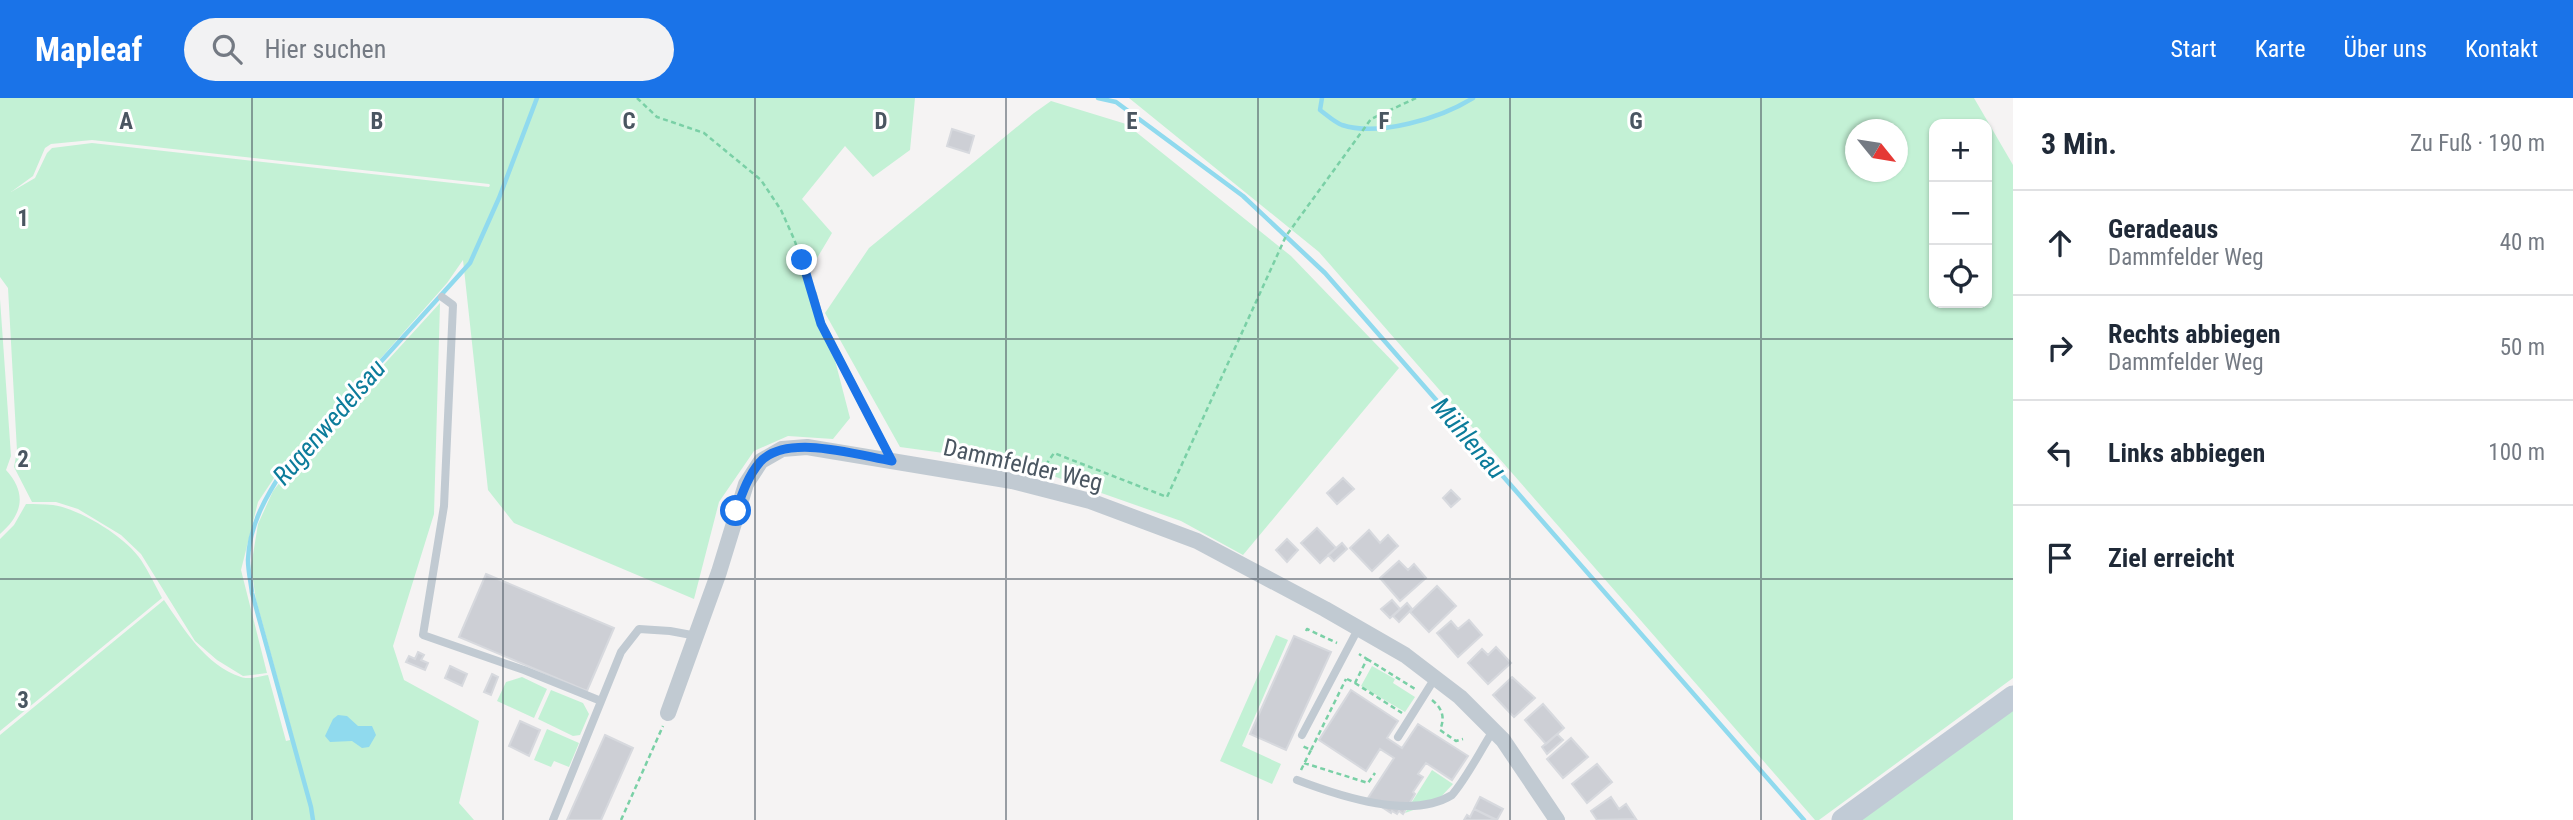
<!DOCTYPE html>
<html lang="de">
<meta charset="utf-8">
<style>
:root{--surface:#fff;--page:#f2f2f3;--text:#1f2937;--muted:#747a83;--line:#e0e1e3;--accent:#1a73e8}
body{margin:0;font-family:"Roboto Condensed",sans-serif;background:var(--page);color:var(--text)}
.controls{position:absolute;right:21px;top:21px;display:grid;overflow:hidden;border-radius:14px;box-shadow:0 2px 5px #0004}
.controls button{width:63px;height:63px;display:grid;place-items:center;padding:0;border:0;border-bottom:2px solid var(--line);background:var(--surface);color:var(--text);font:35px sans-serif}
.compass{position:absolute;left:1845px;top:21px;width:63px;height:63px;border-radius:50%;background:var(--surface);box-shadow:0 2px 5px #0004;rotate:120deg}
.stop{position:absolute;width:21px;height:21px;margin:-16px;border:5px solid #1a73e8;border-radius:50%;background:#fff}
.stop.end{background:#1a73e8;border-color:#fff;box-shadow:0 2px 7px #0008}
.list{margin:0;padding:0;list-style:none}
h2{display:flex;justify-content:space-between;align-items:center;height:91px;margin:0;padding:0 28px;font-size:30px}
h2 small{font-size:23px;font-weight:400;color:var(--muted)}
.list li{display:grid;grid-template-columns:46px 1fr auto;gap:21px;align-items:center;box-sizing:border-box;height:105px;padding:0 28px;border-top:2px solid var(--line)}
.list b{display:block;font-size:26px;white-space:nowrap}
.list p{margin:0;font-size:23px;white-space:nowrap;color:var(--muted)}
.list em{font-size:23px;font-style:normal;color:var(--muted)}
.icon{flex:none;width:38px;height:38px;fill:none;stroke:currentColor;stroke-width:2;stroke-linecap:round;stroke-linejoin:round}
.map{position:relative;flex:none;width:2013px;height:722px;overflow:hidden}
header{display:flex;align-items:center;gap:42px;box-sizing:border-box;height:98px;padding:0 35px;background:var(--accent);color:#fff}
header strong{font-size:33px}
nav{display:flex;gap:38px;margin-inline-start:auto;font-size:24px}
.search{width:490px;height:63px;background:var(--page);display:flex;align-items:center;gap:18px;box-sizing:border-box;padding:0 24px;border-radius:38px;color:var(--muted);font-size:26px}
main{display:flex}
aside{flex:1;background:var(--surface)}
.map>svg:first-child{display:block}
</style>
<header>
<strong>Mapleaf</strong>
<div class="search"><svg class="icon" aria-label="search" viewBox="0 0 24 24"><circle cx="10" cy="10" r="6"/><path d="M15 15l6 6"/></svg>Hier suchen</div>
<nav><a>Start</a><a>Karte</a><a>Über uns</a><a>Kontakt</a></nav>
</header>
<main>
<div class="map">
<svg width="2013" height="722" viewBox="0 0 2013 722">
<rect width="100%" height="100%" fill="#f5f3f3"/>
<!-- green -->
<path fill="#c3f1d5" fill-rule="evenodd" d="M0,0H915L910,52L873,79L845,48L802,101L832,135L807,177L821,226L830,243L850,320L833,341L788,338L754,353L719,404L694,501L514,425L488,392L463,162L447,185L323,326L282,368L258,404L241,472L267,575L243,578L217,562L195,543L141,456L121,437L78,411L56,404H32L14,369L17,353L8,190L0,179ZM92,42L489,86L490,87L489,89L92,45L52,50L47,55L35,80L11,94L33,78L45,50L51,46Z
M1129,0H1974L2013,67V580L1819,722H1815L1319,154ZM1934,26H1987V205H1934ZM1856,32H1898V74H1856Z
M1051,3L1126,26L1291,158L1399,270L1243,457L1181,423L1016,365L900,349L825,215L869,150L1034,15Z
M0,201L11,358L6,372C27,395 23,416 0,436Z
M440,205L434,416L393,548L404,582L479,623L459,705L474,722H0V637L164,502C184,531 205,567 241,579C248,582 260,578 268,577L286,643L294,641L256,502L251,469L258,426L273,393L305,353Z
M26,406C35,406 44,406 53,407C80,411 126,439 141,462C149,474 155,487 162,500L0,633V441L14,427Z
M1276,537L1288,542L1242,648L1281,666L1272,686L1220,663Z
M1372,568L1395,581L1393,585L1415,599L1405,614L1361,588Z
M522,579L547,591L534,620L497,603L506,584Z
M551,592L583,605L589,616L580,637L573,638L538,621Z
M2013,611V722H1858Z
M547,631L579,645L569,669L554,663L551,669L534,662Z
M1432,672L1453,686L1436,704L1405,715Z"/>
<!-- water -->
<path fill="#90daee" d="M338,617L347,618L358,628H372L376,637L369,649L362,650L352,643L330,644L325,638L333,621Z"/>
<g fill="none" stroke-linecap="round" stroke-linejoin="round">
<!-- stream -->
<path stroke="#90daee" stroke-width="4.5" d="M1098,0L1116,4L1243,98L1325,175L1804,722
M1322,0L1320,12C1327,17 1334,24 1342,27C1379,39 1441,20 1473,0
M313,722L311,709L252,495C251,485 248,473 248,462C249,428 266,398 284,371L470,165L499,100L537,0"/>
</g>
<!-- building -->
<path fill="#cdcfd5" stroke="#d7d9de" stroke-width="2" d="M952,31L974,38L969,55L947,48Z
M1343,380L1354,391L1337,406L1327,395Z
M1451,392L1460,401L1451,409L1443,400Z
M1317,430L1336,450L1320,465L1301,445Z
M1369,432L1380,445L1388,437L1398,448L1372,473L1350,450Z
M1287,441L1298,452L1287,464L1276,452Z
M1342,445L1347,451L1334,463L1328,457Z
M1399,463L1408,472L1414,466L1426,480L1400,503L1380,480Z
M486,476L614,530L587,593L459,539Z
M1437,488L1456,508L1429,534L1410,514Z
M1392,502L1400,511L1390,520L1381,511Z
M1407,505L1412,511L1399,524L1393,518Z
M1469,522L1482,537L1458,559L1437,535L1451,523L1458,531Z
M1294,538L1331,554L1286,652L1250,636Z
M1496,549L1511,565L1488,586L1468,565L1482,551L1488,557Z
M418,554L424,557L421,562L428,565L425,572L406,564L409,558L415,561Z
M450,568L467,576L462,588L445,580Z
M492,576L498,579L491,597L484,594Z
M1512,579L1535,600L1514,619L1493,597Z
M1351,592L1398,623L1387,640L1402,650L1418,626L1468,658L1452,682L1426,665L1418,676L1423,679L1413,694L1415,696L1403,716L1399,713L1397,716L1392,713L1391,715L1368,700L1394,660L1380,651L1366,673L1319,642Z
M1543,606L1564,630L1546,646L1525,622Z
M520,623L540,632L529,658L509,648Z
M1557,636L1563,642L1547,656L1542,649Z
M605,637L633,650L601,722H567Z
M1571,640L1588,659L1563,680L1547,661Z
M1597,666L1612,684L1587,705L1572,686Z
M1480,699L1503,711L1497,722L1474,711Z
M1611,699L1619,711L1626,706L1636,721L1597,722L1591,713Z
M1474,711L1496,722H1464L1467,717L1470,719Z"/>
<g fill="none" stroke-linecap="round" stroke-linejoin="round">
<!-- path -->
<path stroke="#7ad0a6" stroke-width="2.5" stroke-dasharray="5 3.5" stroke-linecap="butt" d="M637,0L657,19L704,35L761,82L781,112L794,141L810,186
M1041,374L1054,355L1167,399L1286,138L1371,21L1416,0
M1306,533L1307,531L1337,545
M1367,561L1415,591
M1347,581L1355,585L1367,561L1359,556
M1355,585L1402,615
M1432,602C1443,611 1445,620 1440,632L1456,643L1463,641
M1311,652L1346,581
M1304,665L1368,685L1375,675
M1301,672L1311,652L1302,648
M621,722L663,628"/>
<!-- lane -->
<path stroke="#c1cad2" stroke-width="8" d="M813,196L821,226L892,363
M442,199L453,207L444,408L423,537L524,572L601,603
M1302,637L1358,531
M1398,639L1435,580
M1297,682C1342,699 1412,722 1452,697C1468,678 1480,653 1493,633
M553,722L621,554L639,531L670,533L697,538"/>
<!-- street -->
<path stroke="#c1cad2" stroke-width="16" d="M668,615L719,474L746,386L761,363L782,351L807,349L1012,383L1090,403L1197,443L1325,511L1405,557L1460,599L1503,642L1557,722"/>
<!-- secondary -->
<path stroke="#c1cbd6" stroke-width="23" d="M1843,722L2013,599"/>
</g>
<g fill="none" stroke-linecap="round" stroke-linejoin="round">
<!-- route -->
<path stroke="#1a73e8" stroke-width="9" d="M736,413C742,396 748,378 760,364C787,335 857,357 892,363L821,226L802,162"/>
</g>
<!-- grid -->
<path fill="none" stroke="#4a5661" stroke-width="2" stroke-opacity="0.55" d="M252,0V722M503,0V722M755,0V722M1006,0V722M1258,0V722M1510,0V722M1761,0V722M0,241H2013M0,481H2013"/>
<g text-anchor="middle" stroke-width="6" stroke-linejoin="round" paint-order="stroke">
<!-- street labels -->
<g font-size="24" fill="#4a5661" stroke="#fff">
<text transform="translate(1023 367) rotate(13)" y="8">Dammfelder Weg</text>
</g>
<!-- water labels -->
<g font-size="26" font-style="italic" fill="#0c7c9b" stroke="#fff">
<text transform="translate(329 324) rotate(-49)" y="9">Rugenwedelsau</text>
<text transform="translate(1469 340) rotate(49)" y="9">Mühlenau</text>
</g>
</g>
<g font-size="23" text-anchor="middle" font-weight="bold" fill="#4a5661" stroke="#fff" stroke-width="6" stroke-linejoin="round" paint-order="stroke">
<text x="126" y="31">A</text>
<text x="377" y="31">B</text>
<text x="629" y="31">C</text>
<text x="881" y="31">D</text>
<text x="1132" y="31">E</text>
<text x="1384" y="31">F</text>
<text x="1636" y="31">G</text>
<text x="23" y="128">1</text>
<text x="23" y="369">2</text>
<text x="23" y="610">3</text>
</g>
</svg>
<div class="controls">
<button>+</button>
<button>−</button>
<button><svg class="icon" aria-label="locate" viewBox="0 0 24 24"><circle cx="12" cy="12" r="6"/><path d="M12 2v4M12 18v4M2 12h4M18 12h4"/></svg></button>
</div>
<svg class="compass" viewBox="-18 -18 36 36"><path d="M0-13l5 13h-10z" fill="#e53935"/><path d="M0 13l5-13h-10z" fill="#747a83"/></svg>
<div class="stop" style="left:736px;top:413px"></div>
<div class="stop end" style="left:802px;top:162px"></div>
</div>
<aside>
<h2>3 Min.<small>Zu Fuß · 190 m</small></h2>
<ul class="list">
<li><svg class="icon" aria-label="ahead" viewBox="0 0 24 24"><path d="M12 20V5M6 11l6-6 6 6"/></svg><div><b>Geradeaus</b><p>Dammfelder Weg</p></div><em>40 m</em></li>
<li><svg class="icon" aria-label="right" viewBox="0 0 24 24"><path d="M7 20v-9h11M14 6l5 5-5 5"/></svg><div><b>Rechts abbiegen</b><p>Dammfelder Weg</p></div><em>50 m</em></li>
<li><svg class="icon" aria-label="left" viewBox="0 0 24 24"><path d="M17 20v-9H6M10 6l-5 5 5 5"/></svg><div><b>Links abbiegen</b></div><em>100 m</em></li>
<li><svg class="icon" aria-label="arrive" viewBox="0 0 24 24"><path d="M6 21V4h12l-3 4 3 4H6"/></svg><div><b>Ziel erreicht</b></div></li>
</ul>
</aside>
</main>
